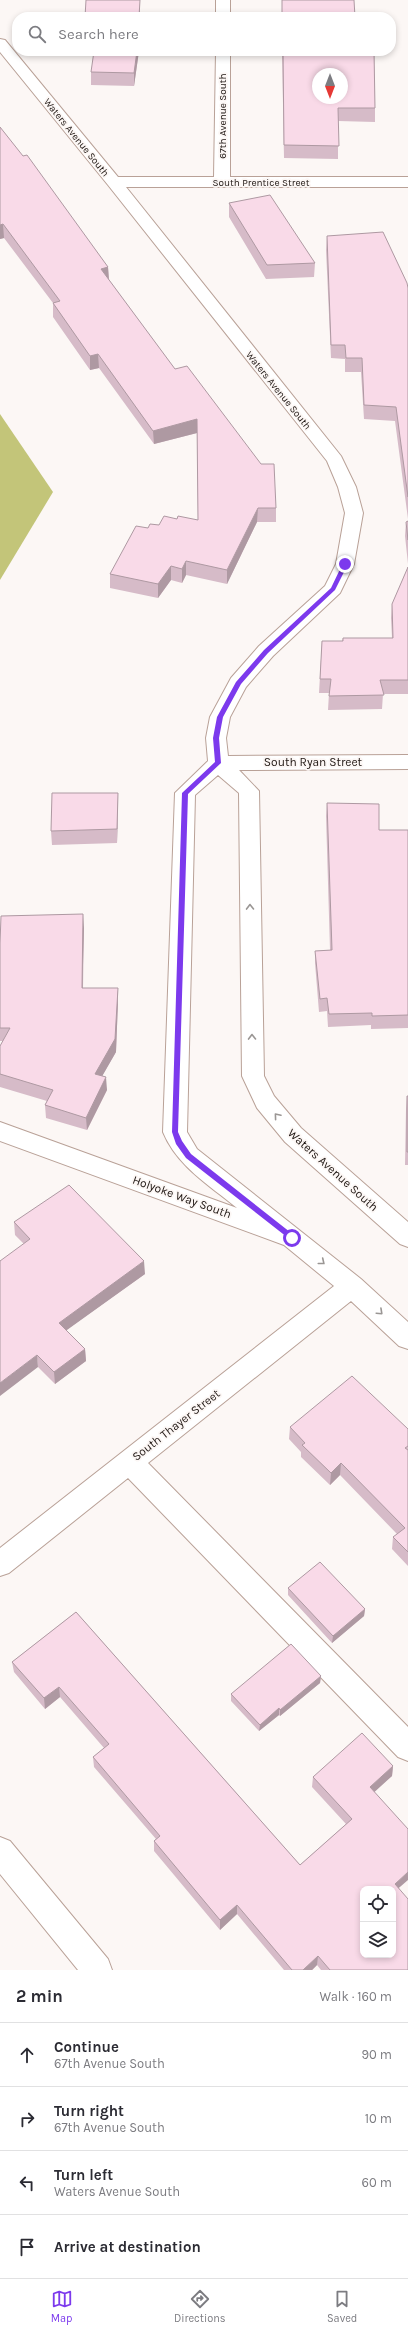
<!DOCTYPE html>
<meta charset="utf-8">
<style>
:root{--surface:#fff;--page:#f2f2f3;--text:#2b2b33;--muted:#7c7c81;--line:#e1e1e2;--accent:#7c3aed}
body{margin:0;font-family:Karla,sans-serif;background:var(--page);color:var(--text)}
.controls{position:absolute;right:12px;bottom:12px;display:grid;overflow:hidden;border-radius:8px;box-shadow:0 2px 6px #0003}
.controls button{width:36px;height:36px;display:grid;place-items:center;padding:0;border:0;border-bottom:1px solid var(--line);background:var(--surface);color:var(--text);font:20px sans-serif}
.compass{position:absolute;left:312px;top:68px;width:36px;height:36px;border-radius:50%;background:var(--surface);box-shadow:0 2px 6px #0003;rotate:180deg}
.stop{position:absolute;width:12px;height:12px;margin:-9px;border:3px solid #7c3aed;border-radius:50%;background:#fff}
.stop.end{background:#7c3aed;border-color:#fff;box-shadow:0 1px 4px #0008}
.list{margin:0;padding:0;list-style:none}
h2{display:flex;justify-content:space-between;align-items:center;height:52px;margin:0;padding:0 16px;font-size:17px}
h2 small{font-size:13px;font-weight:400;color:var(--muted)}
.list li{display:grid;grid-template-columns:26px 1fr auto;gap:12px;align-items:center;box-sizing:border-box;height:64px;padding:0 16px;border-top:1px solid var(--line)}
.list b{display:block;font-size:15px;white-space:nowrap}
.list p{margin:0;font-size:13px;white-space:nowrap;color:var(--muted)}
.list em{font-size:13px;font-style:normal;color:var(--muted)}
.icon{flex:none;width:22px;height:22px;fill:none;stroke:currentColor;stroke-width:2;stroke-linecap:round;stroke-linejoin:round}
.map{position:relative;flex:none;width:408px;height:1970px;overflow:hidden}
.search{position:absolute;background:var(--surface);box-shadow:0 2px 6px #0003;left:12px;right:12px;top:12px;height:44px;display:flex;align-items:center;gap:10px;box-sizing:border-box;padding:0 14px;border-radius:16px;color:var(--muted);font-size:15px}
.sheet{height:308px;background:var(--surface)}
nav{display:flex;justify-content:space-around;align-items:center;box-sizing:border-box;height:56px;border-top:1px solid var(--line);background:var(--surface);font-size:11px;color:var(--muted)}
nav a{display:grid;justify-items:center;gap:2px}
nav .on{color:var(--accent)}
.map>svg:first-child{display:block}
</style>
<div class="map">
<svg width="408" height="1970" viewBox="0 0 408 1970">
<rect width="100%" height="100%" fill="#fcf7f5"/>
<!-- forest -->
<path fill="#c3c579" d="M0,414L53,492L0,580Z"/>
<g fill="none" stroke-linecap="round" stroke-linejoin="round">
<!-- minor casing -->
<g stroke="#b9a197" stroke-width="2">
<path id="minor" d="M216,0H230V17H216Z
M0,39L5,40L118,177H214L216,51H230V177H408V187H126L341,456L356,487L363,513L354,564L340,593L273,656L246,687L230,717L226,738L228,756L408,755V769L239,770L259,791L264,1076L274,1096L301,1128L408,1222V1247L400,1244L285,1142L257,1108L242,1076L239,793L218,775L195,795L187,1132L197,1149L361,1279L408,1322V1349L399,1346L351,1301L148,1463L408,1727V1761L398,1757L128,1478L9,1573L0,1576V1548L334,1286L284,1245L0,1141V1122L237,1208C209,1185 177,1166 163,1132L175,793L208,761L206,738L210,717L231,678L259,646L325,586L336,564L345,513L338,487L327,461L108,185L0,52Z
M0,1837L10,1841L108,1959L112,1970H78L0,1874Z"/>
</g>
<!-- minor -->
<use href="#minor" fill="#fff" fill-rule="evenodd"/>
</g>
<!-- wall -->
<path fill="#d6bbc8" d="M139,51L134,86L91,85V72Z
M282,51H374L375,108V122L338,121V159L284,158Z
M0,127L108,267L109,280L276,508V522H257L227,584L186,575L182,583L171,580L158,598L110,588V574L148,528L159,525L177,519L198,520L197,433L154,444L99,368L90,370L53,317V303L4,238L0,239Z
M229,203L315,263L314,277L266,279L229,217Z
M327,236L408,288V519L395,421L364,419L361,372H345V359L331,358L326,250Z
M408,521V564L405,536L406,522Z
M408,567V694H383L382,709L328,710L329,693H319L322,641H342L343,638H392L391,618L392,604Z
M118,793V806L117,843L52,845L51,831Z
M327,803L379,830H408V1028L371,1029V1025L328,1027L327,1011L319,1012L315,963V951L330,950L326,816Z
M84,928L83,988L118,1001L116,1052L102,1076L107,1090L87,1130L46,1118L45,1105L47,1101L0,1087V1046L3,1041H0V943Z
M407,1096H408V1165H405L406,1109Z
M14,1222L145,1274L66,1330L85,1349L86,1361L55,1384L38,1367L24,1244L15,1235Z
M290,1427L408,1429V1566L392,1549L393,1537L397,1534L340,1475L330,1485L301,1457V1452L289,1439Z
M288,1588L365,1609L364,1616L332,1643L288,1595Z
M76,1612L300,1865L346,1824L312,1787L313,1777L393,1766L392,1776L374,1791L399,1888L408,1970H321L317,1965L312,1970H284L237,1914L220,1930L154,1851V1841L156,1839L94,1767L93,1757L104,1748L60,1697L45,1709L14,1672L12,1662Z
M321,1676L320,1683L280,1716L279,1715L259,1731L231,1701V1694Z"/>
<!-- shaded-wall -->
<path fill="#ae99a2" d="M140,0V17H139Z
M137,51H139L134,86V73Z
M3,224L4,238L0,239V225Z
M108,267L109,281L101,269Z
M98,354L99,368L90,370V356Z
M197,419V433L154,444L153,431Z
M258,508L257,522L227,584V570Z
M186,561V575L182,583V569Z
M171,566V580L158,598V584Z
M118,793V806L117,843V829Z
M83,914L84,928L82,1001V988Z
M118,988V1001L116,1052L96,1087L95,1074Z
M106,1077L107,1090L87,1130L86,1118Z
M144,1261L145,1274L60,1335L59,1323Z
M85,1349L86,1361L55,1384L54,1372Z
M37,1355L38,1367L0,1396V1383Z
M341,1463L340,1475L330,1485L331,1473Z
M365,1609L364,1616L332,1643L333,1636Z
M321,1676L320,1683L280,1716V1710Z
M59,1687L60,1697L45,1709L44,1698Z
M279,1708V1715L259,1731L260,1725Z
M393,1766L392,1776L369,1797L370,1787Z
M408,1872V1880L393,1893L395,1884Z
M237,1905V1914L220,1930V1920Z
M318,1956L317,1965L312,1970H303Z"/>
<!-- building -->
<path fill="#f9dae8" stroke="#ae99a2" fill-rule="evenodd" d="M86,0H140L139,17H85Z
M282,0H354L355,17H282Z
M94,51H137L134,73L91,72Z
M283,51H374L375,108H338L339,146L284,145ZM318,74H342V98H318Z
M0,127L23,156L27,155L108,267L101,269L175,369L187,366L261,464H274L276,508H258L227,570L186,561L182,569L171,566L158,584L110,574L136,526L148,528L150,524L159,525L164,516L177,519L178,516L198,520L197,419L153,431L98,354L90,356L53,303L60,301L3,224L0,225Z
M270,195L315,263L267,265L229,203Z
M383,232L407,283L408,288V497L396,407L364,405L362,358H346L345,345H331L327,236Z
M408,521V540L406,522Z
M408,567V680H380L384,695L329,696L331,679H320L322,641H343V638H393L392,604Z
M52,793H118L117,829L51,831Z
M327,803L379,804V830H408V1015L372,1016V1013L329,1014L327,998L320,999L315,951L332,950Z
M83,914L82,988H118L115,1039L95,1074L106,1077L86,1118L45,1105L53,1090L0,1074V1046L10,1028H0V943L1,916Z
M407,1096H408V1152H407Z
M69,1185L144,1261L59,1323L85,1349L54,1372L37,1355L0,1383V1261L30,1239L14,1222Z
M352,1376L408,1429V1446L405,1448L408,1450V1552L393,1537L405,1528L341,1463L331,1473L302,1445L305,1443L290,1427Z
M320,1562L365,1609L333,1636L288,1588Z
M76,1612L300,1865L352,1819L313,1777L362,1733L393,1766L370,1787L408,1829V1872L395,1884L408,1899V1970H330L318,1956L303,1970H292L237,1905L220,1920L154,1841L160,1836L93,1757L109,1744L59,1687L44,1698L12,1662ZM363,1889H393V1955H363Z
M291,1644L321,1676L280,1710L279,1708L260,1725L231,1694Z"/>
<!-- one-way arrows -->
<defs><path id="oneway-chevron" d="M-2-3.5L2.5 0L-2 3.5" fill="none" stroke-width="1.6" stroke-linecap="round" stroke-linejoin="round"/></defs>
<g stroke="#9a9694">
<use href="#oneway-chevron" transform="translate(250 907) rotate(-91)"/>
<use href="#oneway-chevron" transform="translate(252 1037) rotate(-91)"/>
<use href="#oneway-chevron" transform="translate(277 1116) rotate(-130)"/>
<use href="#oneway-chevron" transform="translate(322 1262) rotate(39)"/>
<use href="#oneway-chevron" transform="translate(380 1312) rotate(43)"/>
</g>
<!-- route -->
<path fill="#7c3aed" d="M343,563L348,564L335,590L268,653L241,684L223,717L219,738L221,763L188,794L178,1132L182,1141L191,1154L295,1236L296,1238L292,1241L186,1158L176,1144L172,1132L182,793L215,762L213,738L217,717L236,682L264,650L331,588Z"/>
<g text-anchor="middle" stroke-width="3.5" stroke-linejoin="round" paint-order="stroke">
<!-- far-street labels -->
<g font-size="10" fill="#1e1612" stroke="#fcf7f5">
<text transform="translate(222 116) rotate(-90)" y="4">67th Avenue South</text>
<text transform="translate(77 137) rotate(51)" y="4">Waters Avenue South</text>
<text x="261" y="186">South Prentice Street</text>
<text transform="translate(279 390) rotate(51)" y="4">Waters Avenue South</text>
</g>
<!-- street labels -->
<g font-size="12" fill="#1e1612" stroke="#fcf7f5">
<text x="313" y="766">South Ryan Street</text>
<text transform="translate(333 1170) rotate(42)" y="4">Waters Avenue South</text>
<text transform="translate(182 1197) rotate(20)" y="4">Holyoke Way South</text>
<text transform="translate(176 1425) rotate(-38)" y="4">South Thayer Street</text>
</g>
</g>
</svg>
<div class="controls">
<button><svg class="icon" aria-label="locate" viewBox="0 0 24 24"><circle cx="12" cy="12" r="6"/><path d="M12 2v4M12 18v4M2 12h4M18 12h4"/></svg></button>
<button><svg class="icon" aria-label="layers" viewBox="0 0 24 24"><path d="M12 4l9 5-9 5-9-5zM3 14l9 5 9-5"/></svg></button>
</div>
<svg class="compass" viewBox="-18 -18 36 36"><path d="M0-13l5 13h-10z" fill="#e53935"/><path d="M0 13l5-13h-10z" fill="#7c7c81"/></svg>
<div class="stop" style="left:292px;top:1238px"></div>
<div class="stop end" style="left:345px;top:564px"></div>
<div class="search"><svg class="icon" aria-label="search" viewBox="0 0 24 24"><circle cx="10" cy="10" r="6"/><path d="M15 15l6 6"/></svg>Search here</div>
</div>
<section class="sheet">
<h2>2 min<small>Walk · 160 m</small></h2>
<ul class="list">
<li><svg class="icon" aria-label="ahead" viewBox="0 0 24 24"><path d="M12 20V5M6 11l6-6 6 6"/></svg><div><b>Continue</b><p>67th Avenue South</p></div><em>90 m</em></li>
<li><svg class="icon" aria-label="right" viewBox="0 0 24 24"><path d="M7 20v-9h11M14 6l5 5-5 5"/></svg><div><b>Turn right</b><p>67th Avenue South</p></div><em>10 m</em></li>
<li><svg class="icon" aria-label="left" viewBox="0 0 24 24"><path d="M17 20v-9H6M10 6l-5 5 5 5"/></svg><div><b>Turn left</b><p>Waters Avenue South</p></div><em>60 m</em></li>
<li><svg class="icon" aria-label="arrive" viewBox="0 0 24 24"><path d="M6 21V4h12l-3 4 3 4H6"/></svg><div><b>Arrive at destination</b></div></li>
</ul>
</section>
<nav>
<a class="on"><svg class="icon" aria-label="map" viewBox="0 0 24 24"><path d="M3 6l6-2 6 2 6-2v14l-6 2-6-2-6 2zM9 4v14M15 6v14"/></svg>Map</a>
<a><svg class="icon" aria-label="directions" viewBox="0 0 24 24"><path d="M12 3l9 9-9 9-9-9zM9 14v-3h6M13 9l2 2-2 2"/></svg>Directions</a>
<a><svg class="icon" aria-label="saved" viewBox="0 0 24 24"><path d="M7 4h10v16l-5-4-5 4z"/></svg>Saved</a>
</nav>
